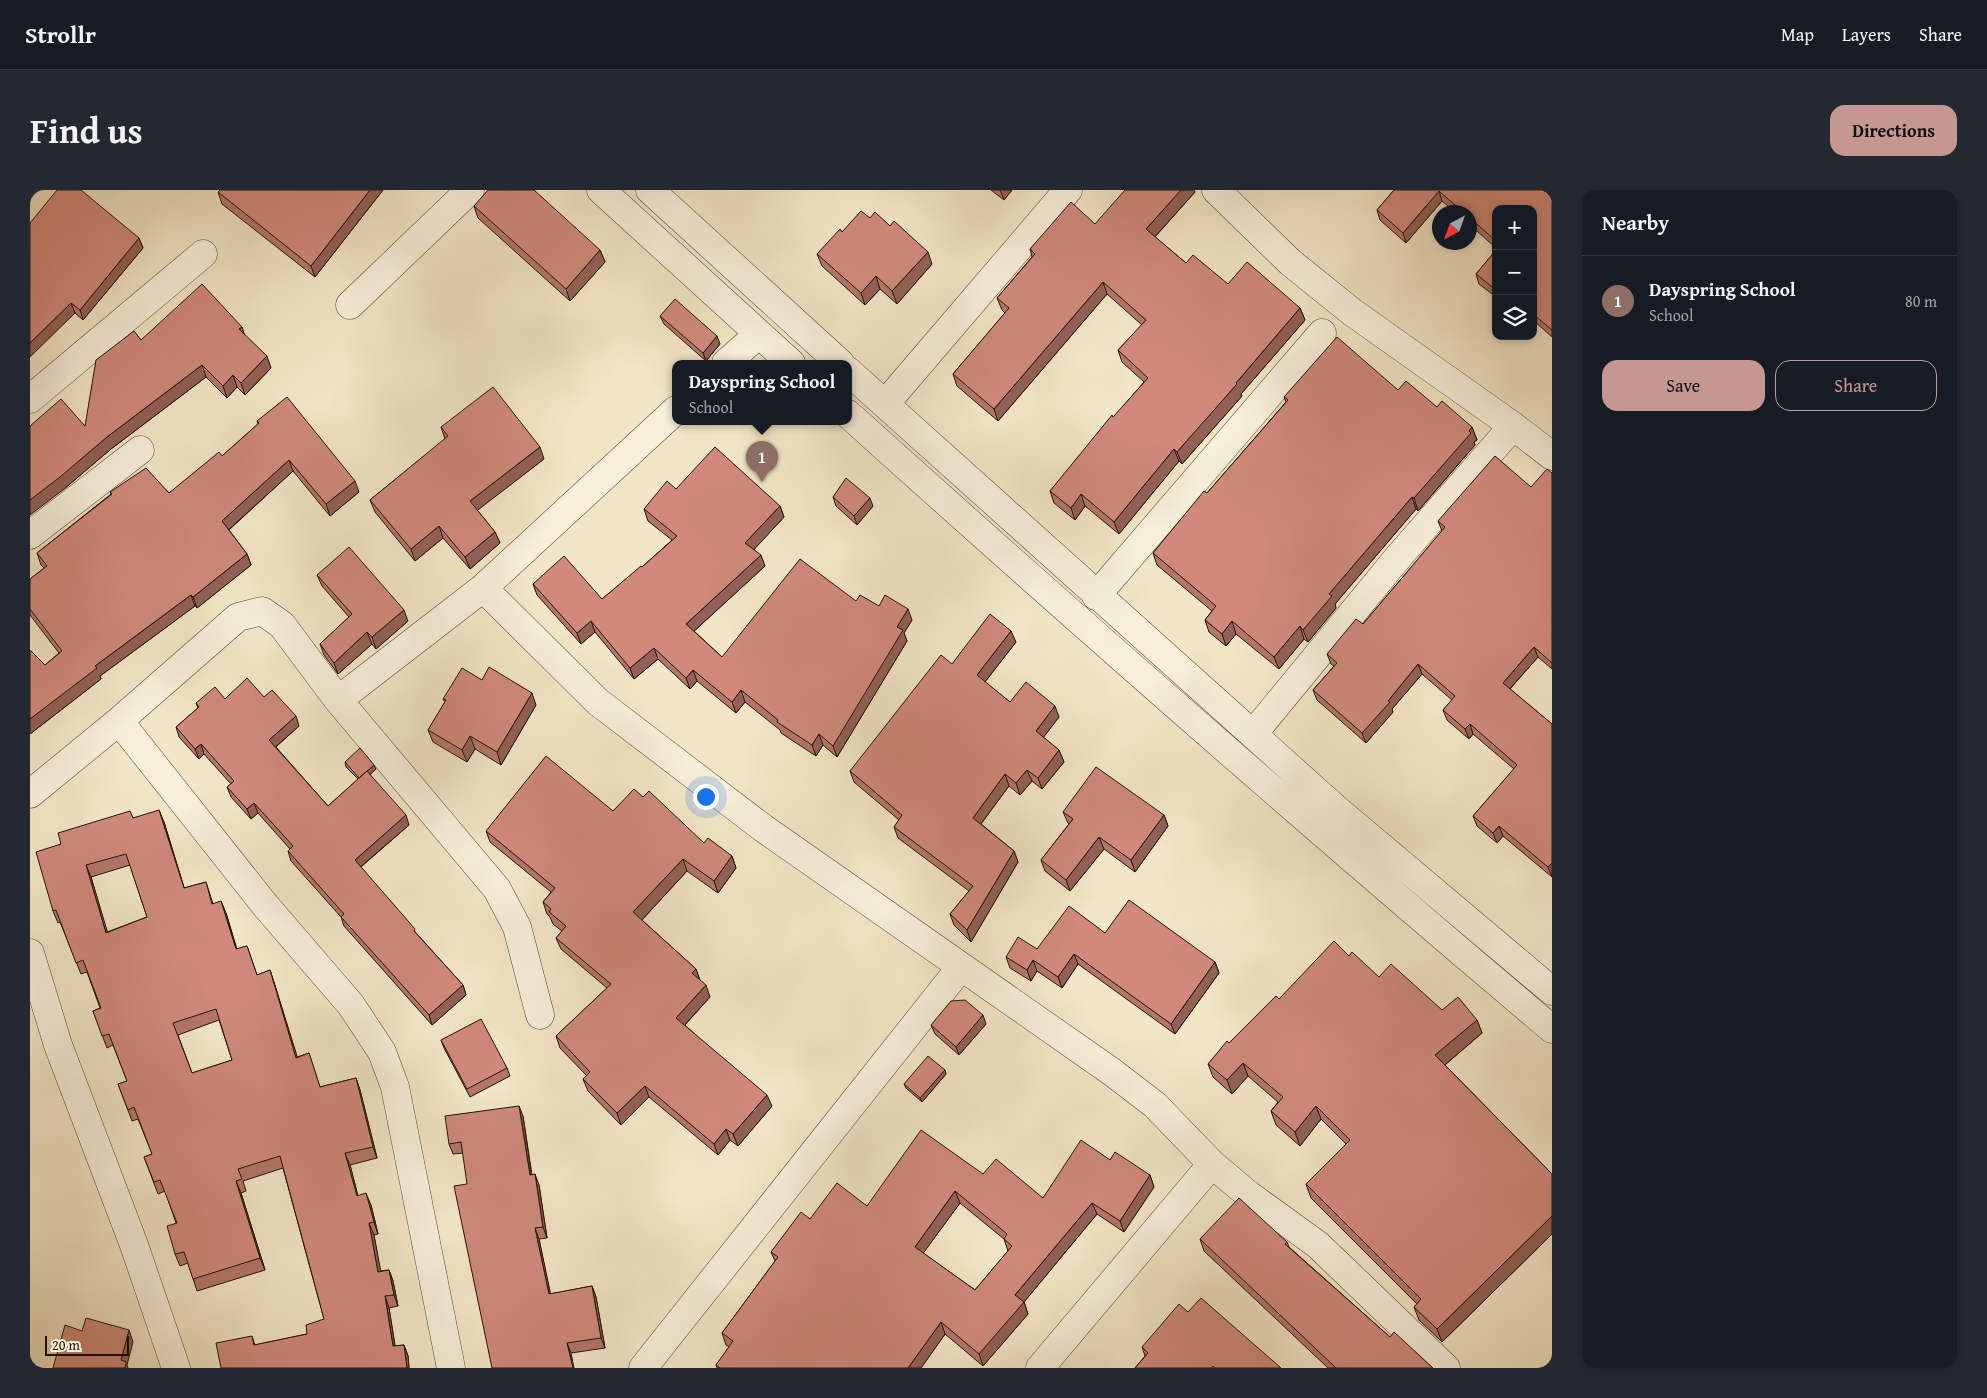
<!DOCTYPE html>
<meta charset="utf-8">
<style>
:root{--surface:#171b24;--page:#242831;--text:#f1f3f6;--muted:#9ea1a6;--line:#363941;--accent:#c59692}
body{margin:0;font-family:"Gentium Book Plus",serif;background:var(--page);color:var(--text)}
.controls{position:absolute;right:15px;top:15px;display:grid;overflow:hidden;border-radius:10px;box-shadow:0 2px 8px #0003}
.controls button{width:45px;height:45px;display:grid;place-items:center;padding:0;border:0;border-bottom:1px solid var(--line);background:var(--surface);color:var(--text);font:25px sans-serif}
.compass{position:absolute;left:1402px;top:15px;width:45px;height:45px;border-radius:50%;background:var(--surface);box-shadow:0 2px 8px #0003;rotate:221deg}
.scale{position:absolute;left:15px;bottom:12px;width:84px;box-sizing:border-box;padding-left:5px;border:2px solid #241206;border-top:0;font-size:14px;line-height:18px;white-space:nowrap;color:#241206;-webkit-text-stroke:4px #f7efda;paint-order:stroke}
.you{position:absolute;left:675px;top:606px;width:18px;height:18px;margin:-12px;border:4px solid #fff;border-radius:50%;background:#1a73e8;box-shadow:0 0 0 8px #1a73e833}
.badge{display:grid;place-items:center;width:32px;height:32px;border-radius:50%;background:var(--accent);color:#fff;font-size:16px;font-weight:700}
.pin{position:absolute;translate:-50% -41px;filter:drop-shadow(0 1px 2px #0008)}
.pin::after{content:'';position:absolute;top:26px;width:18px;height:15px;background:inherit;clip-path:polygon(0 0,100% 0,50% 100%)}
.popup{position:absolute;left:642px;top:170px;width:180px;height:65px;box-sizing:border-box;display:grid;place-content:center;border-radius:10px;background:var(--surface);filter:drop-shadow(0 1px 4px #0005);font-size:16px;white-space:nowrap;color:var(--muted)}
.popup b{font-size:19px;color:var(--text)}
.popup::after{content:'';position:absolute;left:50%;top:100%;margin-left:-10px;border:10px solid transparent;border-top-color:var(--surface)}
.list{margin:0;padding:0;list-style:none}
h2{display:flex;justify-content:space-between;align-items:center;height:65px;margin:0;padding:0 20px;font-size:21px}
h2 small{font-size:16px;font-weight:400;color:var(--muted)}
.list li{display:grid;grid-template-columns:32px 1fr auto;gap:15px;align-items:center;box-sizing:border-box;height:90px;padding:0 20px;border-top:1px solid var(--line)}
.list b{display:block;font-size:19px;white-space:nowrap}
.list p{margin:0;font-size:16px;white-space:nowrap;color:var(--muted)}
.list em{font-size:16px;font-style:normal;color:var(--muted)}
.actions{display:flex;gap:10px;padding:15px 20px}
.actions a{flex:1;padding:11px 0;border:1px solid var(--accent);border-radius:15px;text-align:center;font-size:18px;color:var(--accent)}
.actions .main{background:var(--accent);color:#111}
.icon{flex:none;width:28px;height:28px;fill:none;stroke:currentColor;stroke-width:2;stroke-linecap:round;stroke-linejoin:round}
.map{position:relative;flex:none;width:1522px;height:1178px;overflow:hidden;border-radius:15px}
header{display:flex;align-items:center;gap:30px;box-sizing:border-box;height:70px;padding:0 25px;background:var(--surface);border-bottom:1px solid var(--line)}
header strong{font-size:24px}
nav{display:flex;gap:28px;margin-inline-start:auto;font-size:18px}
.intro{display:flex;align-items:center;justify-content:space-between;box-sizing:border-box;height:120px;padding:0 30px}
h1{margin:0;font-size:35px}
.button{padding:12px 22px;border-radius:15px;background:var(--accent);color:#111;font-size:18px;font-weight:700}
main{display:flex;gap:30px;padding:0 30px}
aside{flex:1;background:var(--surface);border-radius:15px;box-shadow:0 2px 8px #0003}
.map>svg:first-child{display:block}
</style>
<header>
<strong>Strollr</strong>
<nav><a>Map</a><a>Layers</a><a>Share</a></nav>
</header>
<div class="intro"><h1>Find us</h1><a class="button">Directions</a></div>
<main>
<div class="map">
<svg width="1522" height="1178" viewBox="0 0 1522 1178">
<rect width="100%" height="100%" fill="#f2e6c6"/>
<filter id="stains"><feTurbulence type="fractalNoise" baseFrequency=".004" numOctaves="4"/><feColorMatrix values="0 0 0 0 .2 0 0 0 0 .09 0 0 0 0 .02 0 0 0 .5 -.17"/></filter>
<radialGradient id="worn" r=".72"><stop offset=".6" stop-color="#630" stop-opacity="0"/><stop offset="1" stop-color="#630" stop-opacity=".3"/></radialGradient>
<g fill="none" stroke-linecap="round" stroke-linejoin="round">
<!-- street casing -->
<g stroke="#584736" stroke-width="29">
<path id="street" d="M571,0L761,173
M620,0L810,173
M1186,0L1260,72L1322,122L1483,236L1522,266
M320,115L440,0
M696,173L729,144
M818,181L1305,618L1522,801
M0,209L173,64
M855,214L1038,0
M818,224C1050,433 1284,638 1522,839
M0,345L110,260
M453,398L568,512L733,638L1082,882L1125,915L1182,974L1219,1005L1288,1055L1416,1178
M1066,406L1292,143
M308,510L453,398L646,220
M89,531L235,715L321,815L352,862L365,897L421,1178
M1223,544L1370,365L1483,236
M0,604L89,531L208,427L232,421L252,435L308,510L467,699L487,737L510,825
M0,763L28,855L104,1055L146,1178
M613,1178L931,777
M1010,1178L1182,974"/>
</g>
<!-- street -->
<use href="#street" stroke="#f7efda" stroke-width="28"/>
</g>
<!-- wall -->
<path fill="#b3766a" stroke="#241206" fill-rule="evenodd" d="M190,0H353L285,87L192,14L188,2Z
M961,0H982L974,10Z
M1364,0H1522V147L1503,130V19H1466V58L1440,35V22H1425L1412,11L1376,53L1350,30L1347,20Z
M1165,2L1125,47L1156,73L1198,94L1270,118L1275,130L1211,204L1212,206L1152,274L1149,271L1089,344L1055,316L1045,330L1024,313L1020,301L1114,192L1092,172L1088,160L1112,135L1077,104L968,231L927,196L923,184L975,123L972,120L967,108L1002,67L1000,59L1065,34Z
M444,16L570,60L575,72L540,111L448,28Z
M840,28L902,74L867,114L850,99L835,115L792,76L787,64L812,42Z
M0,33L109,48L113,58L53,130L45,123Z
M1466,60V107L1449,94L1446,84Z
M630,126L690,154L676,171L634,134Z
M212,137L214,145L241,178L215,205L207,197L197,208L176,187L81,259L34,299L55,236L111,150Z
M1368,200L1407,217L1442,237L1447,250L1444,252L1445,255L1388,321L1386,319L1305,414L1306,418L1278,452L1274,449L1249,479L1206,444L1196,456L1179,442L1175,430L1182,421L1127,375L1123,363L1177,303L1256,212L1254,207Z
M227,231L329,302L300,326L263,281L199,340L217,364L221,375L167,418L165,416L70,486L71,489L0,544V460L15,475L29,463L0,425V389L14,378L11,375L7,363L81,304L80,302L139,303L192,266L228,234Z
M411,237L514,269L447,320L465,342L470,353L440,379L413,348L385,371L345,322L340,310L415,249Z
M1522,283V479L1508,467L1480,499L1522,534V687L1473,646L1467,653L1447,636L1443,626L1484,579L1443,544L1439,549L1417,530L1413,520L1422,510L1392,484L1362,519L1363,522L1336,553L1287,510L1283,500L1304,476L1301,474L1297,464L1333,434L1412,341L1408,331L1501,297Z
M646,299L750,316L754,327L724,359L735,376L664,441L692,467L826,411L849,416L882,430L874,443L877,451L807,567L793,555L786,566L751,543L750,540L715,512L706,523L667,491L660,499L628,469L604,489L565,442L551,454L507,405L503,394L572,409L612,377L642,350L618,331L614,319Z
M803,307L843,316L827,335L806,316Z
M287,385L378,431L346,459L342,454L308,484L294,465L290,454L319,427L292,396Z
M986,452L955,492L980,512L1029,527L1013,547L1029,560L1034,572L1012,599L1002,591L990,605L979,596L951,634L984,661L988,672L941,752L924,735L920,724L939,701L868,648L864,637L869,630L824,592L820,581L922,474Z
M452,490L506,515L471,575L445,559L437,572L403,552L398,540L415,512L413,509Z
M234,507L269,536L246,557L298,616L328,589L316,577L315,572L346,579L340,585L379,635L331,677L387,744L433,795L436,805L402,835L314,736L311,727L261,671L258,661L260,659L228,623L221,629L201,607L197,597L201,594L174,564L169,569L149,547L146,537L168,518L166,513L195,509Z
M613,607L674,653L702,666L706,678L688,703L657,681L612,730L666,779L670,790L680,807L655,835L742,916L708,956L700,950L688,965L619,907L591,935L558,901L553,889L557,886L530,858L526,846L577,798L531,759L526,748L532,741L523,734L520,727L517,724L513,712L521,702L460,652L456,641L583,621Z
M1033,622L1134,625L1138,636L1105,682L1074,659L1040,701L1015,681L1011,670L1039,634L1038,633Z
M103,628L134,632L154,698L176,692L183,714L196,723L207,759L217,756L227,785L240,780L267,867L279,863L290,897L326,888L330,900L347,968L320,975L328,1006L341,1015L348,1044L344,1045L350,1081L359,1080L363,1091L368,1116L359,1118L365,1156L374,1155L378,1166L379,1178H191L222,1146L225,1155L277,1144L294,1129L253,978L213,991L216,1001L211,1003L235,1080L167,1101L158,1073L150,1076L145,1064L146,1033L135,1001L128,1004L114,967L122,964L108,929L102,931L88,894L97,891L83,855L77,858L63,821L70,818L57,782L51,784L30,732L28,733L23,721L31,654ZM100,675L117,727L77,742L61,687ZM189,830L202,870L162,883L148,845Z
M1075,743L1185,772L1189,783L1145,844L1048,774L1032,798L1007,781L1001,791L980,778L976,767L1007,759Z
M1319,766L1349,787L1412,820L1447,830L1452,843L1415,875L1522,984V1044L1412,1152L1389,1130L1384,1117L1387,1114L1281,1008L1276,994L1316,954L1291,929L1270,956L1246,935L1241,921L1248,912L1218,886L1202,904L1183,887L1178,874L1199,853L1249,809Z
M956,834L929,865L905,844L901,835Z
M411,850L477,878L480,886L440,907L414,858Z
M915,880L916,884L892,912L876,898L874,894Z
M493,926L502,985L509,995L517,1048L509,1049L520,1104L562,1096L566,1107L575,1158L541,1163L433,963L423,964L419,954Z
M1080,970L1120,985L1124,997L1094,1042L1067,1024L994,1112L998,1124L953,1176L915,1144L891,1178H687L686,1175L699,1157L696,1155L692,1143L745,1071L741,1062L780,1029L837,1016L953,984L1013,1008ZM930,1013L974,1049L978,1061L945,1100L893,1063Z
M1170,1049L1257,1052L1259,1057L1360,1147L1403,1178H1298L1174,1061Z
M1158,1122L1251,1178H1105L1115,1166L1112,1157Z"/>
<!-- shaded-wall -->
<path fill="#926056" stroke="#241206" d="M340,0H353L285,87L281,76Z
M970,0H982L974,10Z
M1151,0H1164L1165,2L1121,51L1116,39Z
M1409,1L1412,11L1376,53L1373,43Z
M109,48L113,58L53,130L50,120Z
M570,60L575,72L540,111L536,99Z
M898,62L902,74L867,114L862,101Z
M846,86L850,99L835,115L831,103Z
M1073,92L1077,104L968,231L964,219Z
M41,113L45,123L0,167V153Z
M1270,118L1275,130L1211,204L1212,206L1152,274L1147,262L1206,193Z
M212,137L216,149L209,139Z
M687,146L690,154L676,171L673,163Z
M237,166L241,178L215,205L211,193Z
M172,175L176,187L81,259L34,299L0,325V310L77,247Z
M203,185L207,197L197,208L193,196Z
M1442,237L1447,250L1444,252L1445,255L1388,321L1384,308Z
M510,257L514,269L444,323L440,311Z
M1144,259L1149,271L1089,344L1084,332Z
M259,270L263,281L196,342L192,331Z
M325,291L329,302L300,326L296,314Z
M1051,304L1055,316L1045,330L1041,318Z
M1382,307L1386,319L1305,414L1306,418L1278,452L1273,440L1299,404Z
M840,308L843,316L827,335L824,326Z
M750,316L754,327L720,364L715,353Z
M409,336L413,348L385,371L381,359Z
M465,342L470,353L440,379L435,367Z
M217,364L221,375L167,418L163,407Z
M731,365L735,376L660,445L656,434Z
M161,405L165,416L70,486L71,489L0,544V529L65,476Z
M878,419L882,430L874,443L877,451L807,567L803,556L867,437Z
M374,420L378,431L346,459L342,447Z
M561,431L565,442L551,454L547,443Z
M1202,431L1206,444L1196,456L1192,444Z
M1270,436L1274,449L1249,479L1244,467Z
M981,441L986,452L951,497L947,485Z
M337,442L342,454L308,484L304,473Z
M1504,457L1508,467L1476,503L1473,493Z
M624,458L628,469L604,489L600,478Z
M1388,474L1392,484L1362,519L1363,522L1336,553L1332,543L1358,511Z
M663,480L667,491L660,499L656,488Z
M711,500L715,512L706,523L702,512Z
M502,503L506,515L471,575L467,562Z
M1025,516L1029,527L1010,552L1006,541Z
M266,526L269,536L243,559L239,550Z
M1440,534L1443,544L1439,549L1435,539Z
M789,544L793,555L786,566L782,555Z
M440,546L445,559L437,572L432,560Z
M171,554L174,564L169,569L165,559Z
M1029,560L1034,572L1012,599L1008,588Z
M344,575L346,579L331,593L330,589Z
M997,580L1002,591L990,605L986,593Z
M975,584L979,596L947,639L943,628Z
M224,613L228,623L221,629L217,619Z
M129,620L134,632L158,710L154,698Z
M376,625L379,635L328,679L325,670Z
M1134,625L1138,636L1105,682L1101,670Z
M1469,636L1473,646L1467,653L1463,643Z
M1069,647L1074,659L1040,701L1036,690Z
M984,661L988,672L941,752L937,740Z
M702,666L706,678L688,703L684,691Z
M653,669L657,681L608,734L603,722Z
M1522,673V687L1518,677Z
M56,675L61,687L81,754L76,743Z
M191,711L196,723L210,771L206,759Z
M1044,764L1048,774L1032,798L1028,787Z
M1003,770L1007,781L1001,791L997,780Z
M1185,772L1189,783L1145,844L1141,834Z
M666,779L670,791L662,783Z
M240,780L244,792L271,879L266,868Z
M433,795L436,805L402,835L399,825Z
M676,795L680,807L650,840L646,828Z
M953,825L956,834L929,865L926,857Z
M1447,830L1452,843L1410,879L1405,865Z
M1213,873L1218,886L1202,904L1197,890Z
M915,880L916,884L892,912L890,908Z
M326,888L330,900L347,968L343,957Z
M615,896L619,907L591,935L587,923Z
M737,905L742,916L708,956L703,944Z
M489,916L493,926L503,996L500,985Z
M1286,916L1291,929L1270,956L1265,942Z
M696,939L700,950L688,965L684,954Z
M315,963L320,975L331,1018L327,1006Z
M505,984L509,995L517,1048L513,1037Z
M1120,985L1124,997L1094,1042L1090,1031Z
M206,991L211,1003L235,1080L230,1068Z
M925,1001L930,1013L889,1069L885,1057Z
M336,1003L341,1015L348,1044L344,1032Z
M1062,1013L1067,1024L994,1112L998,1124L953,1176L949,1164L985,1105Z
M1522,1026V1044L1412,1152L1407,1139Z
M339,1033L344,1045L353,1093L348,1082Z
M505,1038L509,1049L523,1115L519,1104Z
M359,1080L363,1091L368,1116L364,1105Z
M562,1096L566,1107L575,1158L571,1148Z
M355,1106L359,1118L367,1168L363,1156Z
M911,1132L915,1144L891,1178H878Z
M99,1140L103,1152L97,1175L98,1178H93L91,1170Z
M537,1153L541,1163L544,1178H543Z
M374,1155L378,1166L379,1178H377Z"/>
<!-- building -->
<path fill="#d0897b" stroke="#241206" fill-rule="evenodd" d="M27,0H51L109,48L50,120L41,113L0,153V33Z
M190,0H340L281,76L188,2Z
M458,0H504L570,60L536,99L444,16Z
M1095,0H1151L1116,39L1156,73L1163,65L1198,94L1217,72L1270,118L1206,193L1207,194L1147,262L1144,259L1084,332L1051,304L1041,318L1020,301L1082,225L1083,227L1118,188L1088,160L1116,130L1073,92L964,219L923,184L979,118L967,108L1005,64L1000,59L1041,12L1065,34Z
M1364,0H1522V140L1503,124V19H1466V51L1440,28V22H1433L1409,1L1373,43L1347,20Z
M831,21L840,28L845,22L860,36L864,31L898,62L862,101L846,86L831,103L787,64L810,39L812,42Z
M1466,60V100L1446,84Z
M172,94L212,137L209,139L237,166L211,193L203,185L193,196L172,175L77,247L30,287L0,310V236L31,209L55,236L66,170L104,141L111,150Z
M645,109L687,146L673,163L630,126Z
M1307,147L1368,200L1376,191L1407,217L1412,211L1442,237L1439,241L1441,243L1384,308L1382,307L1299,404L1302,406L1273,440L1270,436L1244,467L1202,431L1192,444L1175,430L1186,416L1123,363L1174,301L1177,303L1258,210L1254,207Z
M463,197L510,257L440,311L465,342L435,367L409,336L381,359L340,310L418,246L411,237Z
M257,207L325,291L296,314L259,270L192,331L217,364L163,407L161,405L65,476L67,478L0,529V460L15,475L32,461L0,419V389L17,376L7,363L82,304L80,302L116,278L139,303L189,262L192,266L229,233L227,231Z
M685,257L750,316L715,353L731,365L656,434L692,467L770,369L826,411L830,405L849,416L855,405L878,419L867,437L873,440L803,556L789,544L782,555L747,532L748,530L711,500L702,512L663,480L656,488L624,458L600,478L561,431L547,443L503,394L534,366L572,409L611,376L612,377L647,346L614,319L637,291L646,299Z
M1465,266L1501,297L1517,279L1522,283V473L1504,457L1473,493L1522,534V673L1518,677L1469,636L1463,643L1443,626L1487,575L1440,534L1435,539L1413,520L1425,506L1388,474L1358,511L1360,512L1332,543L1283,500L1307,473L1297,464L1326,429L1333,434L1377,382L1415,337L1408,331Z
M816,288L840,308L824,326L803,307Z
M319,357L374,420L342,447L337,442L304,473L290,454L322,424L287,385Z
M960,424L981,441L947,485L980,512L996,492L1025,516L1006,541L1029,560L1008,588L997,580L986,593L975,584L943,628L984,661L937,740L920,724L943,696L864,637L872,625L820,581L911,465L922,474Z
M459,477L502,503L467,562L440,546L432,560L398,540L416,510L413,509L432,478L452,490Z
M217,488L234,507L242,500L266,526L239,550L298,616L337,581L376,625L325,670L385,739L384,741L433,795L399,825L311,727L314,724L258,661L263,656L224,613L217,619L197,597L204,591L171,554L165,559L146,537L169,517L166,513L185,497L195,509Z
M330,558L344,575L329,588L315,572Z
M516,566L583,621L604,599L613,607L619,601L674,653L678,648L702,666L684,691L653,669L603,722L666,779L662,783L676,795L646,828L737,905L703,944L696,939L684,954L615,896L587,923L553,889L560,882L526,846L581,794L526,748L536,736L519,722L521,719L513,712L525,698L456,641Z
M1066,577L1134,625L1101,670L1069,647L1036,690L1011,670L1043,629L1033,622Z
M129,620L154,698L176,692L182,714L191,711L206,759L217,756L227,785L240,780L266,868L279,863L290,897L326,888L343,957L315,963L327,1006L336,1003L344,1032L339,1033L348,1082L359,1080L364,1105L355,1106L363,1156L374,1155L377,1178H191L186,1153L222,1146L224,1155L277,1144L276,1135L294,1129L250,966L208,979L212,989L206,991L230,1068L163,1089L154,1062L145,1064L137,1036L147,1033L130,990L124,992L114,967L122,964L104,917L98,920L88,894L97,891L79,844L72,846L63,821L71,818L53,770L46,773L26,720L23,721L6,662L31,654L28,643L100,621L103,628ZM96,664L117,727L76,743L56,675ZM186,819L202,870L162,883L143,833Z
M1099,710L1185,772L1141,834L1044,764L1028,787L1003,770L997,780L976,767L988,747L1007,759L1039,716L1075,743Z
M1304,751L1319,766L1322,762L1349,787L1361,774L1412,820L1428,807L1447,830L1405,865L1522,984V1026L1407,1139L1384,1117L1391,1109L1276,994L1320,950L1286,916L1265,942L1241,921L1253,907L1213,873L1197,890L1178,874L1197,851L1199,853L1246,806L1249,809Z
M935,810L953,825L926,857L901,835L921,811Z
M451,829L477,878L437,899L411,850Z
M898,866L915,880L890,908L874,894Z
M489,916L500,985L505,984L513,1037L505,1038L519,1104L562,1096L571,1148L537,1153L543,1178H462L424,996L437,994L431,952L419,954L415,926Z
M891,940L953,984L966,969L1013,1008L1051,950L1080,970L1085,962L1120,985L1090,1031L1062,1013L985,1105L994,1112L949,1164L911,1132L878,1178H690L686,1175L703,1151L692,1143L748,1067L741,1062L771,1022L780,1029L807,993L837,1016ZM925,1001L977,1044L974,1049L982,1056L945,1100L885,1057Z
M1209,1008L1257,1052L1255,1054L1360,1147L1364,1142L1403,1178H1306L1170,1049Z
M1171,1108L1251,1178H1185L1183,1176L1181,1178H1105L1118,1163L1112,1157L1149,1114L1158,1122Z
M56,1128L99,1140L91,1170L96,1172L95,1178H23L35,1135L52,1141Z"/>
<rect width="100%" height="100%" filter="url(#stains)"/>
<rect width="100%" height="100%" fill="url(#worn)"/>
</svg>
<div class="controls">
<button>+</button>
<button>−</button>
<button><svg class="icon" aria-label="layers" viewBox="0 0 24 24"><path d="M12 4l9 5-9 5-9-5zM3 14l9 5 9-5"/></svg></button>
</div>
<svg class="compass" viewBox="-18 -18 36 36"><path d="M0-13l5 13h-10z" fill="#e53935"/><path d="M0 13l5-13h-10z" fill="#9ea1a6"/></svg>
<div class="scale">20 m</div>
<div class="you"></div>
<div class="pin badge" style="left:732px;top:292px;background:#8d6e63">1</div>
<div class="popup"><b>Dayspring School</b>School</div>
</div>
<aside>
<h2>Nearby<small></small></h2>
<ul class="list">
<li><span class="badge" style="background:#8d6e63">1</span><div><b>Dayspring School</b><p>School</p></div><em>80 m</em></li>
</ul>
<div class="actions"><a class="main">Save</a><a>Share</a></div>
</aside>
</main>
